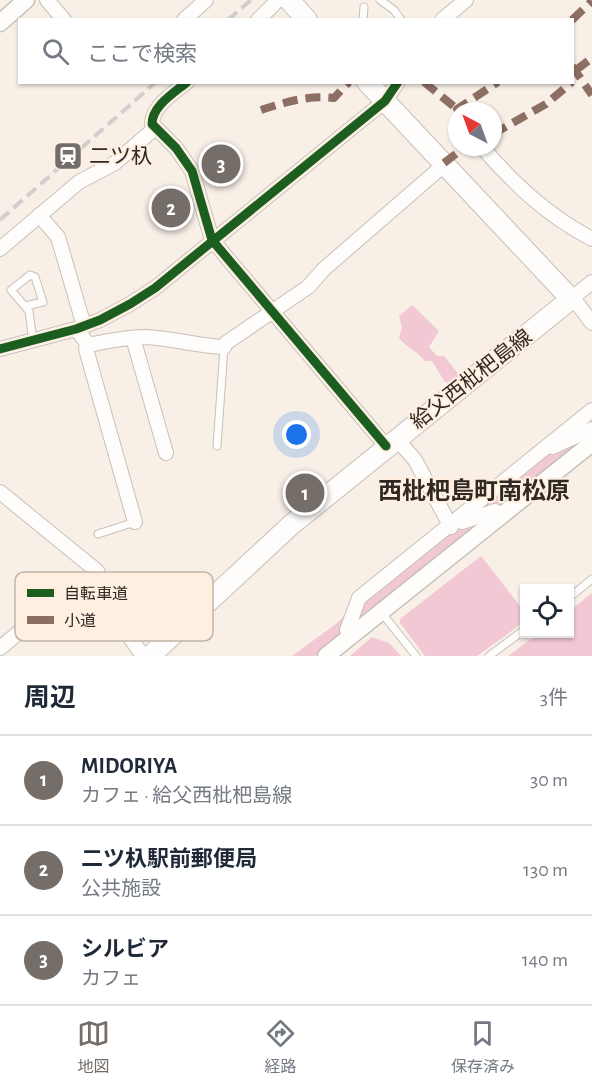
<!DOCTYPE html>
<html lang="ja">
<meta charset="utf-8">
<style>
:root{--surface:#fff;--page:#f2f2f3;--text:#1f2937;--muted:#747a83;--line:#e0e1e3;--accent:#756e68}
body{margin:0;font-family:"Alegreya Sans","Noto Sans JP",sans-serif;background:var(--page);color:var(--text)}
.controls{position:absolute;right:18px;bottom:18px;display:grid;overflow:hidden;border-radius:0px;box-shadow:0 2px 4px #0004}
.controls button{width:54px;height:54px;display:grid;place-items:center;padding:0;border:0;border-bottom:2px solid var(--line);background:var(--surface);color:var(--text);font:30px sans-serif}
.compass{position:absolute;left:448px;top:102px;width:54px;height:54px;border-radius:50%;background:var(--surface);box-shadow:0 2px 4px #0004;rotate:319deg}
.you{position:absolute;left:297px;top:435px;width:21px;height:21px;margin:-15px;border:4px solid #fff;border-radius:50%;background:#1a73e8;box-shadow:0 0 0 9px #1a73e833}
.badge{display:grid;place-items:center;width:39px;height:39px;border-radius:50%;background:var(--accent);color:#fff;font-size:20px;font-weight:700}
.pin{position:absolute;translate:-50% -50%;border:3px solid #fff;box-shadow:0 2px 6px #0006}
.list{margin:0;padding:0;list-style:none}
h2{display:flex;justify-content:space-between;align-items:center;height:78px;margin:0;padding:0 24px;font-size:26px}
h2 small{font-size:20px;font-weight:400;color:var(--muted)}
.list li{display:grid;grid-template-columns:39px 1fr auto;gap:18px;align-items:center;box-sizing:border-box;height:90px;padding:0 24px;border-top:2px solid var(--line)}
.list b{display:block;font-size:22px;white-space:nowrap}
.list p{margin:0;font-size:20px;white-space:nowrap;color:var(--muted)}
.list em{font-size:20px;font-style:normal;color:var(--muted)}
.icon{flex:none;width:33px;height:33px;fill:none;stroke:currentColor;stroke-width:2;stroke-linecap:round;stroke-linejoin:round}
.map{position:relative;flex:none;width:592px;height:656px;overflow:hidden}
.search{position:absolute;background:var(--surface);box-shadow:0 2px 4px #0004;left:18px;right:18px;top:18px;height:66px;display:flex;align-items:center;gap:15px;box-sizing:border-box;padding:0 21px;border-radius:0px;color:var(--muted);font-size:22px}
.sheet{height:348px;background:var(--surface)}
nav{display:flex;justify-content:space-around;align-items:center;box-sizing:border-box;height:84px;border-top:2px solid var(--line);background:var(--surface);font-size:16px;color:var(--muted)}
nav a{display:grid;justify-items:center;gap:3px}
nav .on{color:var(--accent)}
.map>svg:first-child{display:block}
</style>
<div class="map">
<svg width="592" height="656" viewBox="0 0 592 656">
<rect width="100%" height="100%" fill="#f8efe7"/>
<!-- green -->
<path fill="#f1c8d3" d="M412,305L439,331L429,347L437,356H444L459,375L458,380L450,383L445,382L432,361H425C417,351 407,348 399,338L402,328L399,316Z
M592,434L509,500L465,518L544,450Z
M488,515L354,622L362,599L455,526Z
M481,556L524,611V622L477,656H425L400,623V619Z
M592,593V656H508L538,634H570V611Z
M350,610L342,633L315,656H292L336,624Z
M372,637L389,643L401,656H350Z"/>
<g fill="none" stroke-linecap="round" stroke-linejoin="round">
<!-- service casing -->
<g stroke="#c6c0b9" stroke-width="9">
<path id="service" d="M380,0L394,10L401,20
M363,20L364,7
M25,306L43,302L35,277L30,275L11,290L29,311L33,341
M217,446L224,347
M98,534L135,522
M570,597L592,579
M381,612L416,656
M489,656L524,630"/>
</g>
<!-- minor casing -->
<g stroke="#c6c0b9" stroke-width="16">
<path id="minor" d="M47,0L64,20
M184,20L206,0
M258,20L278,0
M442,20L466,0
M187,82C174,93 152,106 152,124L176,148L192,171L212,240L386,446
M482,147C515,185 548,216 592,239
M39,215L58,237L84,326
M0,249L79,182L115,163L155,128
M592,282L571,299L576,302L592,323
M76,329L89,345C108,341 126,337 145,337C171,338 198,346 224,347L226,343L308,287L324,269L445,164
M133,338L166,453
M87,343L86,349L135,522
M0,349L76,329L100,320L130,304L155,288L385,101L398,82
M396,438L415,460L451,527
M552,447L592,429
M0,492L97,571L124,629L143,656
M462,522L495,511L501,516
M350,636L347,630L359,598L592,410
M0,648L23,629L109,595"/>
</g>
<!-- tertiary casing -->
<g stroke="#c6c0b9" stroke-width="19">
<path id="tertiary" d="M0,23L26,0
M326,656L592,443"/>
</g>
<!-- secondary casing -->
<g stroke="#c6c0b9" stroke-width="22">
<path id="secondary" d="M289,0L307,20
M150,656L291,525L571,299L367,82"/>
</g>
<!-- service -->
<use href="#service" stroke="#fefdfb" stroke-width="7"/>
<!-- minor -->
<use href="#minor" stroke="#fefdfb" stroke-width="14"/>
<!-- tertiary -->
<use href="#tertiary" stroke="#fefdfb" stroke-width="16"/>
<!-- secondary -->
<use href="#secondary" stroke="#fefdfb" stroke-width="20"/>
<!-- rail -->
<path stroke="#d1cfcd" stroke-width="4" stroke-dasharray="12 6" stroke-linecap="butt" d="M228,20L251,0
M0,220L156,82"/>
<!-- quiet -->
<path stroke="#8d6e63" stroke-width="8" stroke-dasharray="15 8" stroke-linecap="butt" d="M572,20L592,1
M572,66L592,95
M576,70L592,58
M424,82L457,109
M261,110C286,102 308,95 334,98L349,82
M458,111L457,109L498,82
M493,134L546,104L572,82
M444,163L465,147"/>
<!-- cycleway casing -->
<g stroke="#ffefe0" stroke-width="13">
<path id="cycleway" d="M187,82C174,93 152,106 152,124L176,148L192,171L212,240L386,446
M0,349L76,329L100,320L130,304L155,288L385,101L398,82"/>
</g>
<!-- cycleway -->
<use href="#cycleway" stroke="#1b5e20" stroke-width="9"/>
</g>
<!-- icons -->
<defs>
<g id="station-square" transform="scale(1.5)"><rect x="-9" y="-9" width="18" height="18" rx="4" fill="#756e68" stroke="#ffefe0"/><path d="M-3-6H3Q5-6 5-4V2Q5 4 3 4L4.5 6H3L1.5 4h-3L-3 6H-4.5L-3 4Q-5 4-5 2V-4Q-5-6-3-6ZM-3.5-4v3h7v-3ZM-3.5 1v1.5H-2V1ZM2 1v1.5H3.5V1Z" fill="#fff"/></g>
</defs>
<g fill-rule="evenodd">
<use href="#station-square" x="68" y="156"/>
</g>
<g text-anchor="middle" stroke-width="4.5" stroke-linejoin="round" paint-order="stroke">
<!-- poi labels -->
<g font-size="21" fill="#2f2924" stroke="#ffefe0" text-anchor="start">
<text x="89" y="163">二ツ杁</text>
</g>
<!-- street labels -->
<g font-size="21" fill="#2f2924" stroke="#ffefe0">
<text transform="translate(471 379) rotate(-38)" y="7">給父西枇杷島線</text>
</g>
<!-- quarter labels -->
<g font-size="24" font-weight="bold" fill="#2f2924" stroke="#ffefe0">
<text x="474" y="499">西枇杷島町南松原</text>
</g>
</g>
<!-- legend -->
<rect x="15" y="572" width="198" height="69" rx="9" fill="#ffefe0" stroke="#c1b4a8" stroke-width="1.5"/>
<rect x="27" y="589" width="27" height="8" fill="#1b5e20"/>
<rect x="27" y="616" width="27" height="8" fill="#8d6e63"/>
<g font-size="16" fill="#2f2924">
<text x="64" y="599">自転車道</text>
<text x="64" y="626">小道</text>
</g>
</svg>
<div class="controls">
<button><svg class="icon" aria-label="locate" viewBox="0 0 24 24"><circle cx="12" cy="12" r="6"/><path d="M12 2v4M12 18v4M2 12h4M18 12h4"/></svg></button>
</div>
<svg class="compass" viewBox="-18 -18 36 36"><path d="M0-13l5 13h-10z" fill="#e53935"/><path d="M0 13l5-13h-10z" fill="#747a83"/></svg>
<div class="you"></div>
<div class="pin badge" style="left:305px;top:493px">1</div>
<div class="pin badge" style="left:171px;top:208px">2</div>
<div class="pin badge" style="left:221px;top:164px">3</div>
<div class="search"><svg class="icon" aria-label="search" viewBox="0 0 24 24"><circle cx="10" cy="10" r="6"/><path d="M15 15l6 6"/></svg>ここで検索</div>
</div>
<section class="sheet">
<h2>周辺<small>3件</small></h2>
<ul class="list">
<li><span class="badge">1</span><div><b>MIDORIYA</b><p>カフェ · 給父西枇杷島線</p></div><em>30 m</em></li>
<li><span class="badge">2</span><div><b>二ツ杁駅前郵便局</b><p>公共施設</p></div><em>130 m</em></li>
<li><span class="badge">3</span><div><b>シルビア</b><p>カフェ</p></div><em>140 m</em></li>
</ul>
</section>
<nav>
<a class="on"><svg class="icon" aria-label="map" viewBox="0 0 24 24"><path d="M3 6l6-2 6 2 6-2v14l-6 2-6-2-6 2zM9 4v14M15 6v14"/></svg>地図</a>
<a><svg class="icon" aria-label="directions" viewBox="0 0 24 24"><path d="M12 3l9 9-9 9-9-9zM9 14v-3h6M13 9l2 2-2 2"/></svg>経路</a>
<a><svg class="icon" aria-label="saved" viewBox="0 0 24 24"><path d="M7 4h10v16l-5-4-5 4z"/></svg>保存済み</a>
</nav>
